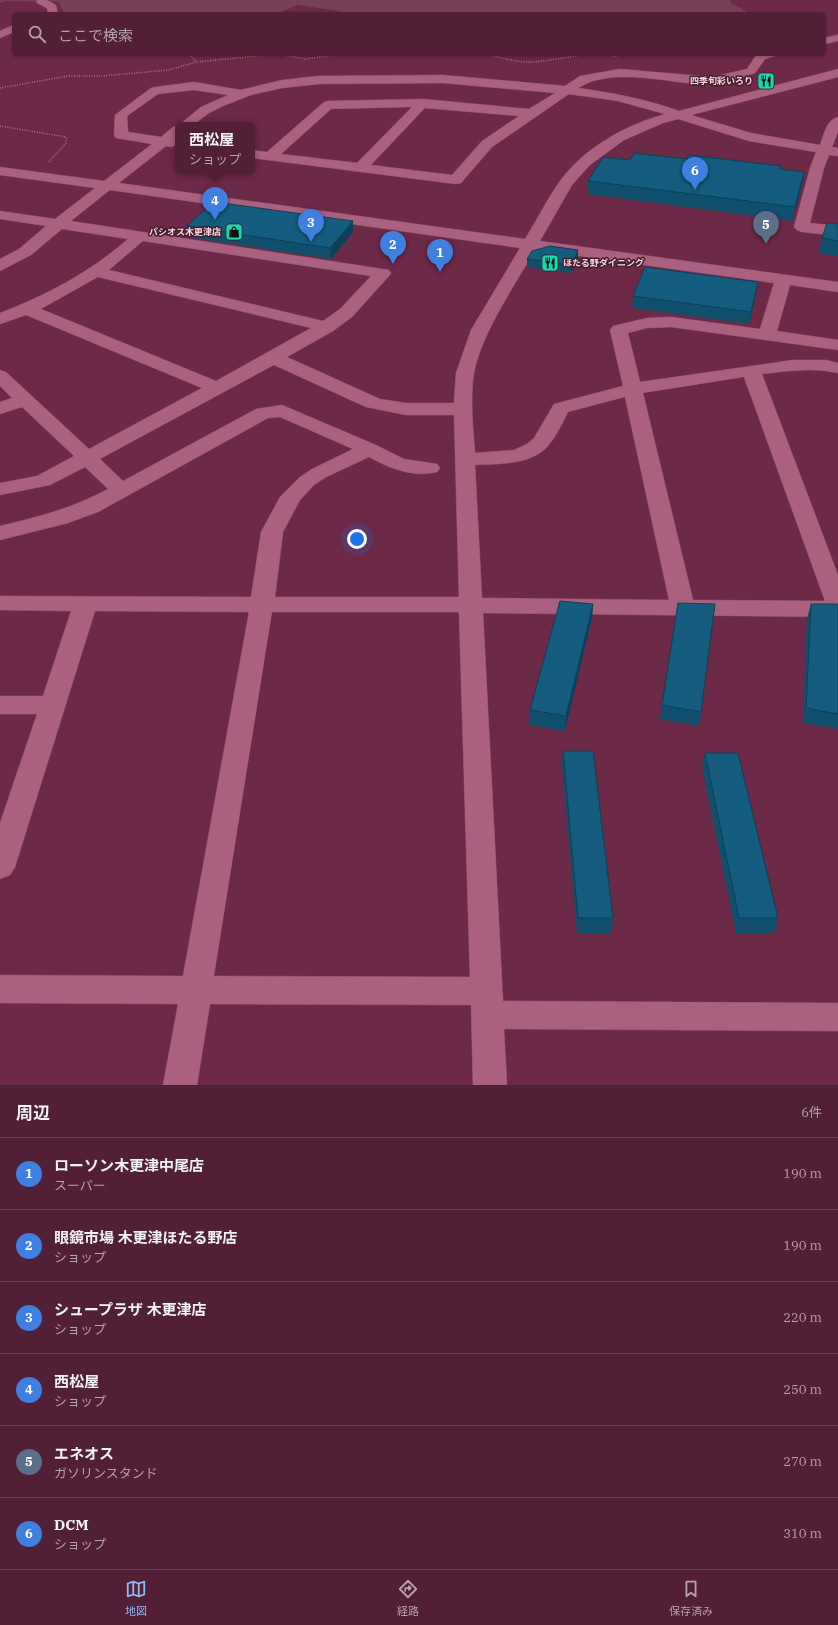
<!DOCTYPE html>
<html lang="ja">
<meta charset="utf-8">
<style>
:root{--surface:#511f36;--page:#5b2c42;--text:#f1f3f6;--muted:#b4a2ad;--line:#673d51;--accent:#90b9f0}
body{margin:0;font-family:"IBM Plex Serif","Noto Sans JP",serif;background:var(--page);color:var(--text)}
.you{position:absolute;left:357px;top:539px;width:14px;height:14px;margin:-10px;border:3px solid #fff;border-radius:50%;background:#1a73e8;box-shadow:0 0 0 6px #1a73e833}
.badge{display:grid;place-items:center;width:26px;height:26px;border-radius:50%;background:var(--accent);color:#fff;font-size:13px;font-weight:700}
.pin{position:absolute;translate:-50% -33px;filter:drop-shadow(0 1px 2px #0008)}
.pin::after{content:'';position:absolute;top:21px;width:14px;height:12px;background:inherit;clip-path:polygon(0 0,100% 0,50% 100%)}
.popup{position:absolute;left:175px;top:122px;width:80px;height:52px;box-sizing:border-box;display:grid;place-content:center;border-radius:6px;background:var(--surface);filter:drop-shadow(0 1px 3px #0005);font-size:13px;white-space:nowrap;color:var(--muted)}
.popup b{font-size:15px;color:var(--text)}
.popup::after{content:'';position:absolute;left:50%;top:100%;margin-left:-8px;border:8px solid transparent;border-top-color:var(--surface)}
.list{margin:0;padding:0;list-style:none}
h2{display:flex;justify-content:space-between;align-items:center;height:52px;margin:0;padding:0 16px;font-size:17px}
h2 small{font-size:13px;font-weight:400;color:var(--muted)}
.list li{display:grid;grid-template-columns:26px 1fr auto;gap:12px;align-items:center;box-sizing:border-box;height:72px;padding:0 16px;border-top:1px solid var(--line)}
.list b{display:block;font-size:15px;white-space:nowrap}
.list p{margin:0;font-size:13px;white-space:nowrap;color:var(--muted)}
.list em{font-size:13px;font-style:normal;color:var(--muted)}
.icon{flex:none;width:22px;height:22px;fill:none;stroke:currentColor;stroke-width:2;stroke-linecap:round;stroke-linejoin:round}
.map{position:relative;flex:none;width:838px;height:1085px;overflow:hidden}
.search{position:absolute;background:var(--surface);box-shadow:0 1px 3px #0004;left:12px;right:12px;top:12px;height:44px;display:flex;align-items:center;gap:10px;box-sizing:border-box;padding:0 14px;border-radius:6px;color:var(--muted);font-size:15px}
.sheet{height:484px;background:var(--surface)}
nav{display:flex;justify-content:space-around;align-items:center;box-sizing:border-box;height:56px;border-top:1px solid var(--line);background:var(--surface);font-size:11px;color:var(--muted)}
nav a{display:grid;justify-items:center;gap:2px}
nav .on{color:var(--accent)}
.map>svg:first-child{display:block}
</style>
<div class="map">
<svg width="838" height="1085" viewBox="0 0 838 1085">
<rect width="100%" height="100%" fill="#6c2948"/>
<!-- green -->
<path fill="#744157" d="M0,0H731V3L751,14H340L339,11L297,5L277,14H64L59,2L5,1L0,3Z"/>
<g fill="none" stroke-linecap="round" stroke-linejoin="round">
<!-- minor casing -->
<g stroke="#864b68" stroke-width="1">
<path id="minor" d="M37,0H47L56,5L58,14H48L47,8L37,3Z
M14,25V32L0,38V31Z
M838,35V41L824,44V38Z
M757,54H777L775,56L765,59L755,73C741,77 725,84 711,84C671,85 614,65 578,88C613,93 646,99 679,111L838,69V77L691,115L751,133L820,145C824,135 826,120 838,117V132L832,147L838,148V156L829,155L824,168L810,223L838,226V236L802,232L797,230L794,227L810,168L816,152L749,141L678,119L663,123L624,140L590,165L572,185L540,241L838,282V292L790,285L777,331L838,340V350L671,327L647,328L628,333L640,382L793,360H826L838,363V373C813,367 787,371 762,374L838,575V617L483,613L503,1001L838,1003V1031L504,1029L507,1085H473L471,1005L210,1004L197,1085H163L178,1004L0,1003V975L183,976L249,612L95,611L15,867L10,875L0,879V823L37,714H0V696H43L71,611L0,610V596L251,597L261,532L280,497L300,477L312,469L353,449L280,417L268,418L98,512L68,523L0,540V526C38,517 73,508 108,489L85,467L50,485L0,495V483L37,476L74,456L22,407L0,414V402L12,398L0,386V370L6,372L89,449L202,388L26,315L0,324V313C47,295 90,272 128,239L62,229L31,255L0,271V259L19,249L46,226L0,219V211L55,219L95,188L0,175V167L104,181L152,144L116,138L114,135L115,115L151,88L155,87L194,82L241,90L282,80L319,76L443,75L565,86L580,76L620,69L712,77L747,69ZM443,83L555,93L529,109L423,99L328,101L324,102L267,152L252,150V158L456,184L461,183L492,147L569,94L618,101L665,114C626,125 585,147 560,181C547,199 537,220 525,239L119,183L166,146L172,147L178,144L177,140H174L178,136V126L173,127L161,137L128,132L127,116L158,94L194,90L228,95L201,107L179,125H193L209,113L223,106L251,95L282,88L319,84ZM412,107L357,163L281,154L331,109ZM425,108L519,116L482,141L452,175L371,165ZM110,190L520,248L471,330L456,373L454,403H406L380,399L287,357L333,331L352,317L389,276L391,273L389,270L71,221ZM143,241L371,276L340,309L323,321L109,270ZM535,250L774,283L760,329L671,317L647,318L613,326L610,330L623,386L554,404L534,438L527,444L514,450L475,453C473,427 470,399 474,373C481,334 515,285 535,250ZM98,277L311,328L216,381L41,309ZM274,365L366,407L406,415H454L459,597H275L283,532L300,500L314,485L326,477L369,457C389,468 413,478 437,472L440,468L437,464L404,459L376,445L282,405L256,409L123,481L100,459ZM744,377L825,601L693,600L643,393ZM625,397L669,600L482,598L475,465C497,464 531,465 547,447C556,437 562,424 568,412ZM272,612H459L470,977L214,976Z"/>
</g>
<!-- path -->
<path stroke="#aa718a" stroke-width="1.5" stroke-dasharray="1 1.5" stroke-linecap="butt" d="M190,54L196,62
M484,54C499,57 518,63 533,62C562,60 589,50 618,57
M0,88L68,76H102L169,70L196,62L278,54L305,59L345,54
M0,126L66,137V143L48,163"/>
<!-- minor -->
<use href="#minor" fill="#aa607f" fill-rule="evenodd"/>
</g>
<!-- wall -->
<path fill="#11506c" d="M687,159L781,166V169L804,172L802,186L792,221L587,194L588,181Z
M353,221V232L331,259L187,237L186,226Z
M838,224V256L819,253L822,238Z
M578,250V257L571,273L527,267V259Z
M758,282L756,294L749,324L632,308L633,296Z
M678,603L701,712L699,726L660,719Z
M593,604L592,618L565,731L529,725L530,710Z
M811,604H838V729L803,723L807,618Z
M563,751L613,918L611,933H577L562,765Z
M705,753L778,918L774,933H736L702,767Z
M838,768V776L837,773Z"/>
<!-- shaded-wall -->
<path fill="#0e4158" d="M804,172L802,186L792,221L795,207Z
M353,221V232L331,259L330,248Z
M578,250V257L571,273L572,265Z
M758,282L756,294L749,324L751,312Z
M593,604L592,618L565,731L566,716Z"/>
<!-- building -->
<path fill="#145d7e" stroke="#0e4158" d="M634,153L687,159L689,155L781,166L780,169L804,172L795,207L588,181L603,157L630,160Z
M215,202L353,221L330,248L186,226Z
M827,223L838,224V241L822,238Z
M550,246L578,250L572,265L527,259L532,251Z
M645,267L758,282L751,312L633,296Z
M560,601L593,604L566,716L530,710Z
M678,603L715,604L701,712L662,705Z
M811,604H838V714L806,708Z
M563,751H593L613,918H578Z
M705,753H738L778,918H739Z"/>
<!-- icons -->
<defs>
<g id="restaurant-square" transform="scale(0.9)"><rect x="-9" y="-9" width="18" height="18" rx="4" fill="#1fd5b0" stroke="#3e1f2c"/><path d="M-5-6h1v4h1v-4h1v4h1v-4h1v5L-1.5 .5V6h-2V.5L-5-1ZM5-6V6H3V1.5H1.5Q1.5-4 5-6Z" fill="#111"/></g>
<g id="shop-square" transform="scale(0.9)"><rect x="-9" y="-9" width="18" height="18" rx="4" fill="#1fd5b0" stroke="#3e1f2c"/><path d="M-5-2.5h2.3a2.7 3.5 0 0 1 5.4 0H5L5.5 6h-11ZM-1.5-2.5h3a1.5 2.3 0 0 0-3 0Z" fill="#111"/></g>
</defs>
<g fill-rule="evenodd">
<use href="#restaurant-square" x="766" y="81"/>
<use href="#shop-square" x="234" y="232"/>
<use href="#restaurant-square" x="550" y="263"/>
</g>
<g text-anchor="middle" stroke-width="3" stroke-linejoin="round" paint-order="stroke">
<!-- far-poi labels -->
<g font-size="9" font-weight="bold" fill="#ffd4e4" stroke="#3e1f2c" text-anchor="end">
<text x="753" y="84">四季旬彩いろり</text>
<text x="221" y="235">パシオス木更津店</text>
<text x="563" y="266" text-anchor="start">ほたる野ダイニング</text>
</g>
</g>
</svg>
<div class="you"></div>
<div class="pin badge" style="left:440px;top:272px;background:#3f7fe0">1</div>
<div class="pin badge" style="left:393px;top:264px;background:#3f7fe0">2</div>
<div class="pin badge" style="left:311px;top:242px;background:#3f7fe0">3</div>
<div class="pin badge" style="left:215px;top:220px;background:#3f7fe0">4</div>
<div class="popup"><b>西松屋</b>ショップ</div>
<div class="pin badge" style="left:766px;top:244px;background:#5c6f8a">5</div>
<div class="pin badge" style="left:695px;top:190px;background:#3f7fe0">6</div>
<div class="search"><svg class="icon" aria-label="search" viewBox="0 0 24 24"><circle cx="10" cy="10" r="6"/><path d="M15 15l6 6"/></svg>ここで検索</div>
</div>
<section class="sheet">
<h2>周辺<small>6件</small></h2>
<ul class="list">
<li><span class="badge" style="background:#3f7fe0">1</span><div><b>ローソン木更津中尾店</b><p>スーパー</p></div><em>190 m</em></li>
<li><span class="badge" style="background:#3f7fe0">2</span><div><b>眼鏡市場 木更津ほたる野店</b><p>ショップ</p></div><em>190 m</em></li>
<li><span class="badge" style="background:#3f7fe0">3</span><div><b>シュープラザ 木更津店</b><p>ショップ</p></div><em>220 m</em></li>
<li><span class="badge" style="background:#3f7fe0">4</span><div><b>西松屋</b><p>ショップ</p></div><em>250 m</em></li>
<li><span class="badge" style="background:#5c6f8a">5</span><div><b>エネオス</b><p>ガソリンスタンド</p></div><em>270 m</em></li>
<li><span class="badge" style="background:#3f7fe0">6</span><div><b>DCM</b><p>ショップ</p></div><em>310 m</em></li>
</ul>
</section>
<nav>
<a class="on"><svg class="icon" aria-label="map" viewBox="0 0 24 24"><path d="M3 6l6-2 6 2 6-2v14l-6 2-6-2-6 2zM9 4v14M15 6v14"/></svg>地図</a>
<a><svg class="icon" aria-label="directions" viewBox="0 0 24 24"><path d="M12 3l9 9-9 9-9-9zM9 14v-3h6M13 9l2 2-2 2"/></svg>経路</a>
<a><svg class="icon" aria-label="saved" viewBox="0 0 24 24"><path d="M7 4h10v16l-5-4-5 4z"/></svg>保存済み</a>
</nav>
